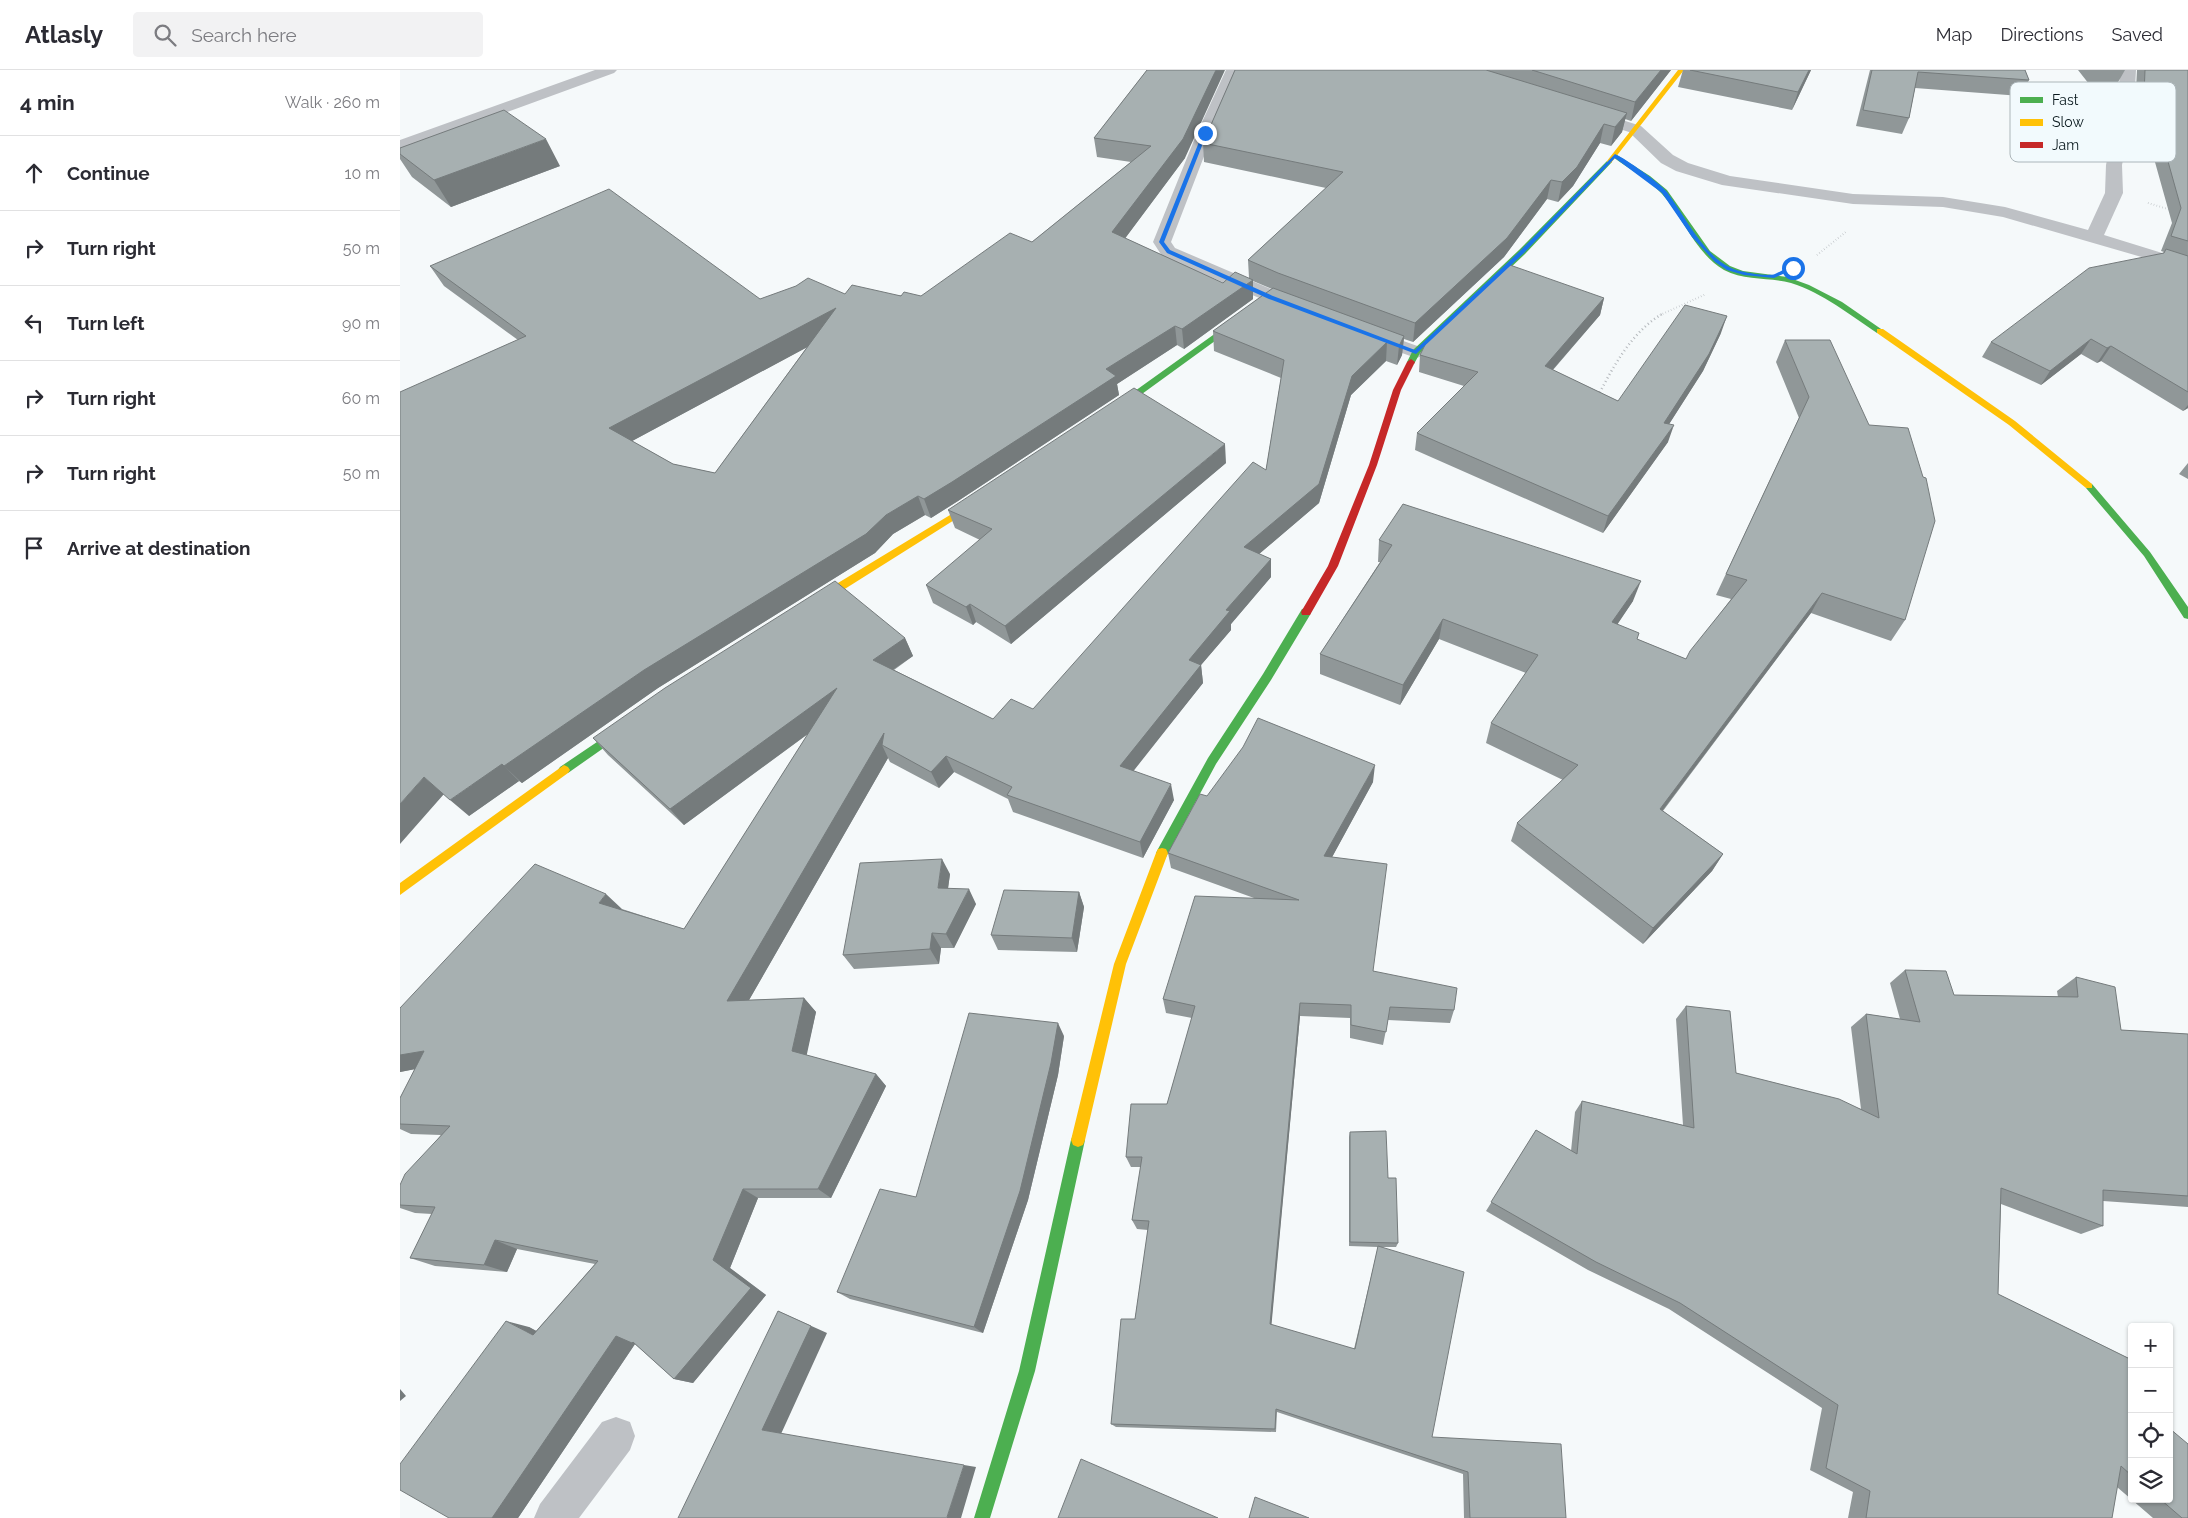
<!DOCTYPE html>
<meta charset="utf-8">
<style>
:root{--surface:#fff;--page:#f2f2f3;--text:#2b2b33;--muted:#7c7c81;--line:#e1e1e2}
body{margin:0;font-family:Raleway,sans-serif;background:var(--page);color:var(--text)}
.controls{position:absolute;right:15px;bottom:15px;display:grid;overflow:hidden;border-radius:5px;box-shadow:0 1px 4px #0004}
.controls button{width:45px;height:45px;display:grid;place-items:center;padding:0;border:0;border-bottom:1px solid var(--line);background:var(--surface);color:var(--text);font:25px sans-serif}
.stop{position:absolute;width:15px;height:15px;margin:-11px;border:4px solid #1a73e8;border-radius:50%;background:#fff}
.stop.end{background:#1a73e8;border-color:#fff;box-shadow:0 1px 5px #0008}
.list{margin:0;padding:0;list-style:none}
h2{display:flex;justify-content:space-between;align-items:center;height:65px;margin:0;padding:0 20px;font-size:21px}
h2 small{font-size:16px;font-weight:400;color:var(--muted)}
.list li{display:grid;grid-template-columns:32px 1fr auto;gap:15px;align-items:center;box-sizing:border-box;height:75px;padding:0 20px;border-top:1px solid var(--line)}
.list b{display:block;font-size:19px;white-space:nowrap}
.list em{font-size:16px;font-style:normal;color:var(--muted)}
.icon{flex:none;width:28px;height:28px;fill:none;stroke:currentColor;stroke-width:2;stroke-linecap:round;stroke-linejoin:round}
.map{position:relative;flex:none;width:1788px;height:1448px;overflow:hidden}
header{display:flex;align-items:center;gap:30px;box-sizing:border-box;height:70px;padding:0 25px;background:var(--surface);border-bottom:1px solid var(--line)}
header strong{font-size:24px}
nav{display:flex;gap:28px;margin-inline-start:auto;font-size:18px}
.search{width:350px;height:45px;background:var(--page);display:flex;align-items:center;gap:12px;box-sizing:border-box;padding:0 18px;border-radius:5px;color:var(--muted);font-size:19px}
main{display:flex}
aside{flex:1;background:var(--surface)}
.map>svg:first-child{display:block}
</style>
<header>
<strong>Atlasly</strong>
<div class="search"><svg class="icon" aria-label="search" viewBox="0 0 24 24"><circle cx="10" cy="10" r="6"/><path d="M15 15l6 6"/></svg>Search here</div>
<nav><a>Map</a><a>Directions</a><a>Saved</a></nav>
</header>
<main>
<aside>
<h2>4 min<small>Walk · 260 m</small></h2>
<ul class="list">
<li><svg class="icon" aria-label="ahead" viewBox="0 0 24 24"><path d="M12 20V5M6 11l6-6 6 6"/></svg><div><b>Continue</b></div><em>10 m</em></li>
<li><svg class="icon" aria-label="right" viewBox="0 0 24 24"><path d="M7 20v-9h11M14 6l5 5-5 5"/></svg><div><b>Turn right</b></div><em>50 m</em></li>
<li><svg class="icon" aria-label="left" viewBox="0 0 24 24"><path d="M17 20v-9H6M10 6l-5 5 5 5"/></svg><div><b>Turn left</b></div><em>90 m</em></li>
<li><svg class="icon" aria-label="right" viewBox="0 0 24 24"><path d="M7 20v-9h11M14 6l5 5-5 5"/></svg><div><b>Turn right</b></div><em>60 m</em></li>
<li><svg class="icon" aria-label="right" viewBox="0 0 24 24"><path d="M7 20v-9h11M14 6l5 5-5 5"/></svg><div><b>Turn right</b></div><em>50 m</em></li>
<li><svg class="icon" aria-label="arrive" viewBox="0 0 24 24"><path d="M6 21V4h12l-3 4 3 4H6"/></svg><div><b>Arrive at destination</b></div></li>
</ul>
</aside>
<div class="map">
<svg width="1788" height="1448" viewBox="0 0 1788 1448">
<rect width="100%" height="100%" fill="#f5f9fa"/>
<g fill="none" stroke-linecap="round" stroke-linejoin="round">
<!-- path-far1 -->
<path stroke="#b4b8bc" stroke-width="2" stroke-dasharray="0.5 2.5" stroke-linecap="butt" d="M1748,133L1771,140
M1417,185L1447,161
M1260,245L1306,224"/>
<!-- path -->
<path stroke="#b4b8bc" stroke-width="2.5" stroke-dasharray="1 3" stroke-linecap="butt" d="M1198,326C1214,295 1232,262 1262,244"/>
<!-- street -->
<path fill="#bec1c5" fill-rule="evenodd" d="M195,0H217L214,3L0,81V70Z
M826,0H842L813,63L771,172L775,178L906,234L909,238L906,242L899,244L892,242L762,186L753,172L797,63Z
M1720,0H1736L1734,36L1722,95L1723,123L1704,165L1788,191V203L1752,190L1603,147L1543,137L1453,134L1322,115L1276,101L1261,93L1229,62L1182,47L1180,44L1182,41L1188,39L1241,56L1273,85L1288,93L1330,106L1453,124L1543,127L1605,137L1688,160L1705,123L1706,95L1718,36Z
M967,258L1023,278L1026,282L1023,286L1016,288L960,268L957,264L960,260Z
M216,1347L230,1352L235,1366L230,1380L179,1448H134L140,1434L202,1352Z"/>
<!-- fast -->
<path fill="#4caf50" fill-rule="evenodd" d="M1213,85H1217L1250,106L1267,120L1310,181L1330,196L1343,201L1387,207L1409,215L1442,232L1484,261L1477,263C1450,245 1423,223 1391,213C1370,207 1345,211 1324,200C1295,183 1284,148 1262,124C1248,109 1229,99 1213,87Z
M1207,91L1212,92L1125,184L1020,283L1014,294H1008L1007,292L1013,280L1119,180Z
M841,245L848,247L713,345H707V341Z
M1689,413L1692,414L1750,482L1788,537V549L1784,548L1744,486L1686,418V414Z
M906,538L910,539L911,542L910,545L871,610L816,694L766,787L762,788L758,787L756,783L758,779L808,688L863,604L902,539Z
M231,649L236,653L235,656L168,703H160L158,700L160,697Z
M678,1063L683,1065L685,1070L635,1301L590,1448H574L619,1301L671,1070L673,1065Z"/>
<!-- slow -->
<path fill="#ffc107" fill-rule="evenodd" d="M1278,0H1284L1211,93H1207V91Z
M1477,259H1483L1615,351L1692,414V418H1686L1609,355L1477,263Z
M583,425L586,426V430L413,539H405L404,536L405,533Z
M164,695L168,697L170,700L168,703L0,825V813Z
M762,778L766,779L768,783L726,894L685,1070L683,1075L678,1077L673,1075L671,1070L714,894L756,783L758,779Z"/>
<!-- jam -->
<path fill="#c62828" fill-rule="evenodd" d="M1011,289L1015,292L1001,320L977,395L938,496L910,545H902L901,542L928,496L969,395L993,320L1007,292Z"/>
</g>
<!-- wall -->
<path fill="#909798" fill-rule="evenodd" d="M747,0L785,88L725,168L823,213L849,208L848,190L926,118L804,92L803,73L835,0H1271L1231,51L1225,49L1222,62L1211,76L1200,73L1173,116L1158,132L1147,129L1104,187L1013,272L1004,269L1002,285L997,295L986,291L951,325L919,433L859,484L871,489V507L831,554V560L801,595L803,613L733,700L774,730L743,788L613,742L608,729L554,702L539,718L490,692L488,688L349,930L404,928L416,942L406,985L476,1004L486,1016L431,1128H358L330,1198L366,1225L293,1313L274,1309L235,1274L118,1448H49L129,1257L136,1261L195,1194L117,1179L107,1202L35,1196L10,1188L32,1144L15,1143L0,1138V1115L41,1065L11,1064L0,1059V1028L15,999L0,1002V938L222,839L284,859L408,664L284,755L208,685L193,668L505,568L513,586L494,600L593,649L633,639L866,400L881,308L814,281L813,261L872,219L853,211V229L784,279L777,275L717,314L719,325L558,431L531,448L525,445L493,464L475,483L258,618L122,713L119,711L69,746L118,270L44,216L30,196L360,229L445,224L521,226L632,172L731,92L697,87L694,68ZM407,277L315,403L273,394L232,371Z
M1283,0H1411L1392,40L1278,17Z
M1470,0H1625L1629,10L1621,26L1515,18L1509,48L1502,64L1456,56Z
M1678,0H1725L1717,14H1689Z
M1737,0H1788V338L1783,341L1701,291L1697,293L1681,284L1641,315L1582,287L1591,272L1763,183L1764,182L1761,181L1772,153L1753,85L1735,39Z
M0,78L160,96L51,137L12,107L0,89Z
M1204,228L1200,245L1153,300L1218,331L1321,263L1303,301L1269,354L1268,372L1203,463L1015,380L1017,363L1064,316L1019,302L1020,285Z
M1385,270L1505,550L1491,571L1411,543L1263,741L1323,784L1312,801L1243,874L1111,771L1117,753L1163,710L1086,673L1091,653L1126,603L1039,569L1000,635L920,604V584L980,492H978L979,470L1233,531L1217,554L1237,569L1286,589L1331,529L1316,525L1399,348L1376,292Z
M826,393L611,574L576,552L573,555L533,533L526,515L580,470L555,458L548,440Z
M1788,393V409L1779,404Z
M973,712L932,787L973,901L1054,940L1050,953L988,950L983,975L950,968V948L900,946L871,1255L954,1279L978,1177L949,1176V1067L950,1062L988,1108L998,1173L996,1177H982L1032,1367L1166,1448H1064L1063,1404L877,1342L876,1362L716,1357L711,1354L735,1249L748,1160L737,1159L732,1150L741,1097H731L726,1087L767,1034L792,948L766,943L763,929L854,828L771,798L768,783L807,726Z
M550,804L548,818L576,834L554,878H541L539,894L454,899L443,885Z
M679,822L684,837L677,882L598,880L591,865Z
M1505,900L1554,925L1658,927L1657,921L1676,907L1721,960L1788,964V1137L1703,1131V1156L1681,1164L1601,1134L1598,1224L1732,1290V1429H1769L1788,1448H1753L1717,1417L1712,1448H1448L1453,1422L1410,1400L1422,1338L1269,1239L1188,1200L1086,1141L1136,1060L1171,1081L1175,1042L1182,1031L1283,1055L1276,949L1286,936L1336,1003L1461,1039L1451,957L1466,944L1500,949L1490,913Z
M664,966L658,1005L628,1130L583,1263L450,1229L437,1222L516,1127Z"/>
<!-- shaded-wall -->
<path fill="#757b7c" d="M816,0H825L785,88L715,182L712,162Z
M1261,0H1271L1231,51L1235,32Z
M1409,0H1411L1392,40L1398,22Z
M1227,43L1222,62L1211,76L1215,57Z
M1204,54L1200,73L1173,116L1158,132L1162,112Z
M146,69L160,96L51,137L34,110Z
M1151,110L1147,129L1104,187L1013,272L1015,253Z
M853,210V229L784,279L782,259Z
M1204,228L1200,245L1141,313L1145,296Z
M436,238L443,258L221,377L209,358Z
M1327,246L1321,263L1303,301L1259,370L1264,353Z
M775,256L777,275L717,314L719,325L558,431L531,448L524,429L706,299Z
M1004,266L1002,285L997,295L999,276Z
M1691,269L1681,284L1641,315L1650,301Z
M987,272L986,291L951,325L919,433L845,496L844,477L952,306Z
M1711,276L1701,291L1697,293L1707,278Z
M1788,335V338L1783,341Z
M1274,355L1268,372L1203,463L1208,446Z
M825,374L826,393L611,574L605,556Z
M518,426L525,445L493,464L475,483L258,618L122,713L104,696L244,600L486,445Z
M871,489V507L831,554V560L801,595L803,613L724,713L720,696L789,590L826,540Z
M1241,511L1233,531L1205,573L1212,552Z
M1422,523L1411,543L1250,757L1260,739Z
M570,534L576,552L573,555L566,537Z
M1043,549L1039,569L1000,635L1003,615Z
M505,568L513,586L482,607L473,590Z
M437,618L447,635L284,755L270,739Z
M484,663L482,675L488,688L341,944L327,931Z
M546,686L554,702L539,718L531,702Z
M102,694L119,711L69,746L50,730Z
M975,695L973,712L924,802V786Z
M24,707L44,724L0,774V734Z
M771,714L774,730L743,788L740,772Z
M1323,784L1312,801L1243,874L1253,858Z
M542,789L550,804L546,833L538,818Z
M569,819L576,834L554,878L546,864Z
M679,822L684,837L677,882L672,868Z
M206,824L222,839L215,848L199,833Z
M532,863L541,878L539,894L530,879Z
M404,928L416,942L405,993L392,981Z
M900,933V946L871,1260L870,1254Z
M658,953L664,966L658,1005L628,1130L583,1263L574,1257Z
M24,981L47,993L0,1002V985Z
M476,1004L486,1016L431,1128L418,1119Z
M343,1119L358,1128L330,1198L366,1225L293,1313L274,1309L313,1190Z
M95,1170L117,1179L107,1202L84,1195Z
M378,1241L427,1263L381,1364L362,1360Z
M106,1251L129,1257L155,1271L133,1265Z
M216,1266L251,1279L235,1274L118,1448H92Z
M0,1319L6,1326L0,1331Z
M564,1395L576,1397L561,1448H548L547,1447Z"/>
<!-- building -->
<path fill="#a7b0b1" stroke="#757b7c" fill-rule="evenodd" d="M747,0H816L783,69L712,162L823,213L835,202L853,210L782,259L775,256L706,299L716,306L552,412L524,429L518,426L486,445L466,464L244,600L104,696L102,694L50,730L24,707L0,734V322L126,266L30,196L209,119L360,229L396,216L408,208L445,224L452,215L501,226L504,222L521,226L610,163L632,172L751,76L694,68ZM436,238L315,403L273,394L209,358Z
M835,0H1086L1227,43L1215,57L1204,54L1177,97L1162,112L1151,110L1107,168L1015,253L878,203L848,190L943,102L803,73Z
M1132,0H1261L1235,32Z
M1290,0H1409L1398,22Z
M1472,0H1625L1629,10L1518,2L1509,48L1463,40Z
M1745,0H1788V171L1771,166L1781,138L1762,70L1744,25Z
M104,40L146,69L34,110L0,84V78Z
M1766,179L1788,186V322L1711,276L1707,278L1691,269L1650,301L1591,272L1689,198L1764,183Z
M1107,194L1204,228L1145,296L1218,331L1285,235L1327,246L1309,284L1264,353L1274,355L1208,446L1017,363L1078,302L1020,285L1028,269Z
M873,218L1004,266L999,276L987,272L952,306L919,414L844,477L871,489L826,540L830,541L789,590L801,595L720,696L771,714L740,772L607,725L612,717L546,686L531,702L482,675L484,663L327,931L404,928L392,981L476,1004L418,1119H343L313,1190L351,1218L274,1309L233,1272L232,1273L216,1266L92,1448H49L0,1420V1394L106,1251L133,1265L198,1191L95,1170L84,1195L10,1188L35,1137L0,1135V1115L5,1104L50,1056L0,1054V1028L24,981L0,985V938L135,794L206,824L199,833L284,859L437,618L270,739L193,668L265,618L435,511L505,568L473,590L593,649L611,629L633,639L853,392L866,400L884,290L813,261Z
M1385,270H1430L1469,355L1508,358L1523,407L1526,408L1535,451L1505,550L1422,523L1260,739L1323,784L1253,858L1117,753L1178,695L1091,653L1138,585L1043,549L1003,615L920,584L992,475L979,470L1003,434L1241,511L1212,552L1239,563L1237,569L1286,589L1290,581L1347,510L1326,504L1409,327Z
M734,318L825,374L605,556L570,534L566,537L526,515L592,459L548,440Z
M858,648L975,695L924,786L987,794L973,901L1057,918L1054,940L990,937L986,962L951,955V935L900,933L870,1254L955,1279L978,1176L1064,1202L1032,1367L1161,1374L1166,1448H1070L1068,1402L876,1339L875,1359L711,1354L721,1249H735L749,1151L732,1150L742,1087H726L731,1034H767L795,936L763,929L795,826L899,830L768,783L800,724L807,726L843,677Z
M542,789L538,818L569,819L546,864L532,863L530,879L443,885L460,793Z
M604,820L679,822L672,868L591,865Z
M1505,900L1546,901L1554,925L1678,927L1676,907L1715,917L1721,960L1788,964V1126L1703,1120V1156L1601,1118L1598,1224L1732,1290V1406L1721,1396L1712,1448H1466L1470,1421L1426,1398L1438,1335L1280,1233L1196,1192L1091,1132L1136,1060L1177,1084L1182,1031L1294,1058L1286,936L1330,941L1336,1003L1439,1029L1479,1048L1466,944L1520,952Z
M569,943L658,953L651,993L620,1121L574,1257L437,1222L480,1119L516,1127Z
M986,1061L988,1108H996L998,1173L950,1172V1062Z
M378,1241L411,1256L362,1360L564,1395L547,1447L548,1448H278Z
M1769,1358L1788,1374V1448H1782L1760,1429H1769Z
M681,1389L818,1448H658Z
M855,1427L909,1448H849Z"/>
<!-- route -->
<path fill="#1a73e8" d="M803,62L807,63L764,172L770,180L873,226L1015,280L1120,181L1215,84C1226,89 1260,113 1267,122C1285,146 1303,185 1331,198C1339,202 1367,207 1375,204C1382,201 1390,195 1396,198L1374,208L1344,205L1327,200L1315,192L1292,167L1262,123L1215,88L1124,183L1016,284L869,229L767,183L759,172Z"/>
<!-- legend -->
<rect x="1610" y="12" width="166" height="80" rx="8" fill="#f2fafd" stroke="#acb6ba" stroke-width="1"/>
<rect x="1620" y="27" width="23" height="6" fill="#4caf50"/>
<rect x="1620" y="49" width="23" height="7" fill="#ffc107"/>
<rect x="1620" y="72" width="23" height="6" fill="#c62828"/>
<g font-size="14" fill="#0a191e">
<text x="1652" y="35">Fast</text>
<text x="1652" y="57">Slow</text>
<text x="1652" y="80">Jam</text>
</g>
</svg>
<div class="controls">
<button>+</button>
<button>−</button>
<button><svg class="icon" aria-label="locate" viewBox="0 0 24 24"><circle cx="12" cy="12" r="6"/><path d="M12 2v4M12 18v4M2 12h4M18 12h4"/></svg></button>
<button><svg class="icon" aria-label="layers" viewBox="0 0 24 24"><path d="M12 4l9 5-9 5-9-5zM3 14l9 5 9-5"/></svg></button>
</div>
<div class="stop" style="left:1393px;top:198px"></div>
<div class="stop end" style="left:805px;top:63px"></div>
</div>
</main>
